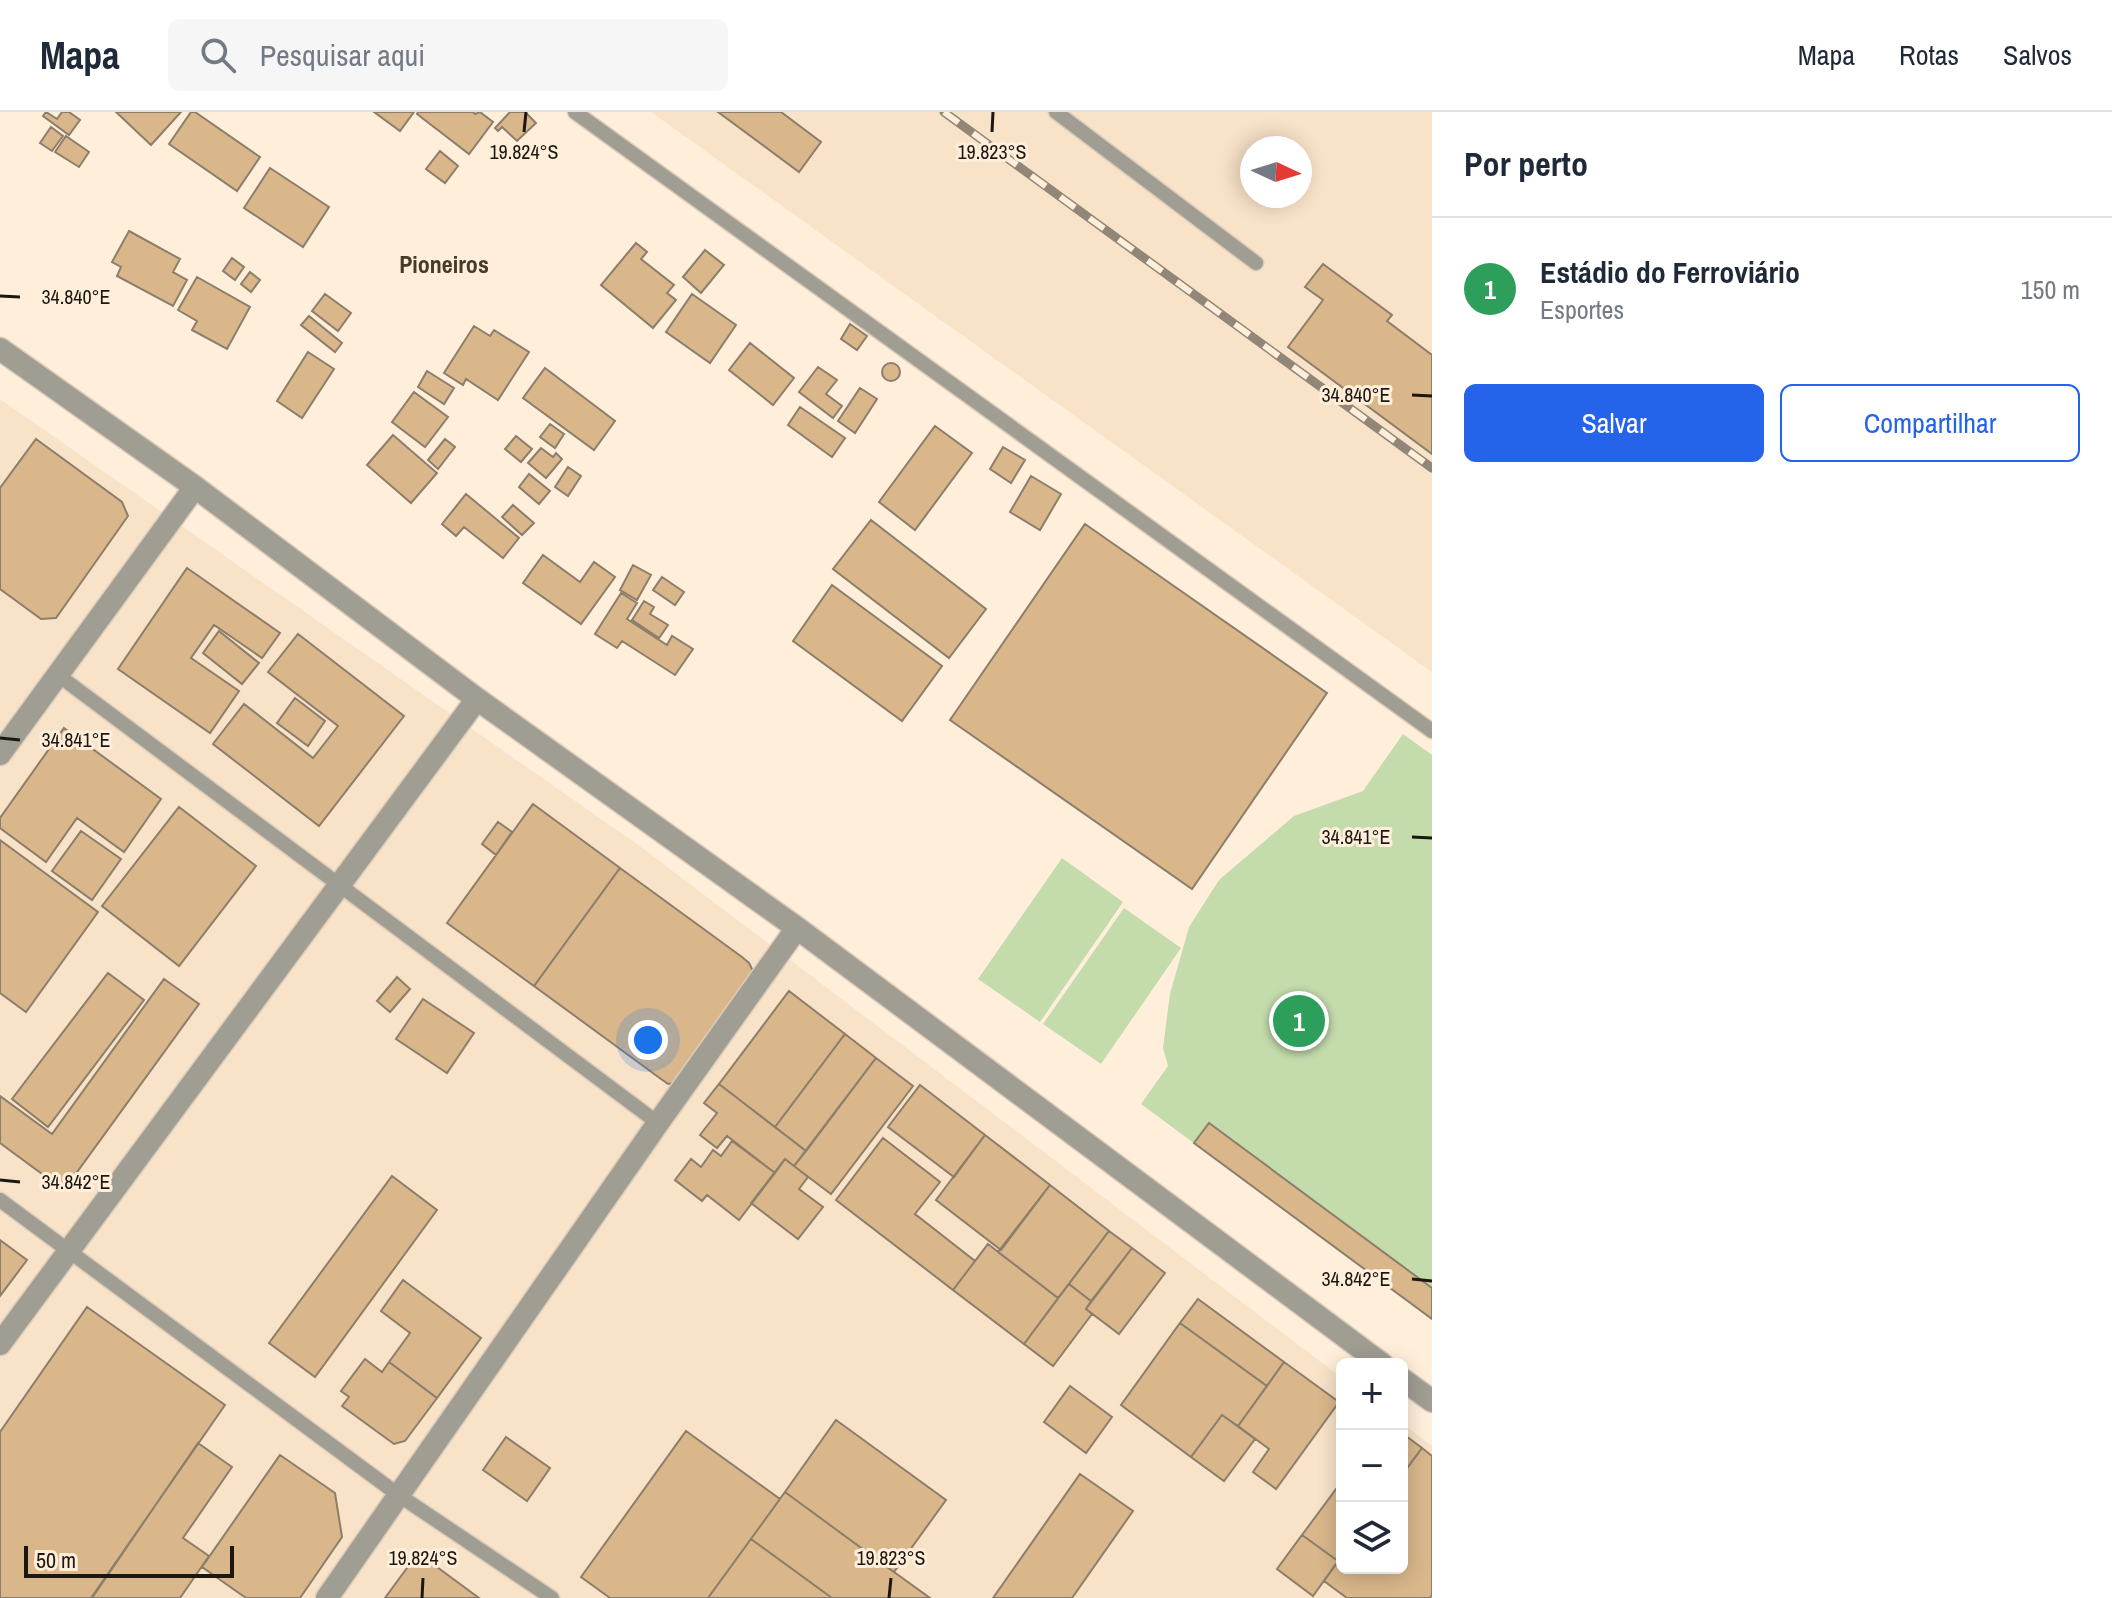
<!DOCTYPE html>
<html lang="pt">
<meta charset="utf-8">
<style>
:root{--surface:#fff;--page:#f6f6f7;--text:#1f2937;--muted:#747a83;--line:#e0e1e3;--accent:#2563eb}
body{margin:0;font-family:"Archivo Narrow",sans-serif;background:var(--page);color:var(--text)}
.controls{position:absolute;right:24px;bottom:24px;display:grid;overflow:hidden;border-radius:12px;box-shadow:0 4px 20px #0003}
.controls button{width:72px;height:72px;display:grid;place-items:center;padding:0;border:0;border-bottom:2px solid var(--line);background:var(--surface);color:var(--text);font:40px sans-serif}
.compass{position:absolute;left:1240px;top:24px;width:72px;height:72px;border-radius:50%;background:var(--surface);box-shadow:0 4px 20px #0003;rotate:94deg}
.scale{position:absolute;left:24px;bottom:20px;width:210px;box-sizing:border-box;padding-left:8px;border:4px solid #1c1710;border-top:0;font-size:22px;line-height:28px;white-space:nowrap;color:#1c1710;-webkit-text-stroke:6px #ffeeda;paint-order:stroke}
.you{position:absolute;left:648px;top:928px;width:28px;height:28px;margin:-20px;border:6px solid #fff;border-radius:50%;background:#1a73e8;box-shadow:0 0 0 12px #1a73e833}
.badge{display:grid;place-items:center;width:52px;height:52px;border-radius:50%;background:var(--accent);color:#fff;font-size:26px;font-weight:700}
.pin{position:absolute;translate:-50% -50%;border:4px solid #fff;box-shadow:0 2px 8px #0006}
.list{margin:0;padding:0;list-style:none}
h2{display:flex;justify-content:space-between;align-items:center;height:104px;margin:0;padding:0 32px;font-size:34px}
h2 small{font-size:26px;font-weight:400;color:var(--muted)}
.list li{display:grid;grid-template-columns:52px 1fr auto;gap:24px;align-items:center;box-sizing:border-box;height:144px;padding:0 32px;border-top:2px solid var(--line)}
.list b{display:block;font-size:30px;white-space:nowrap}
.list p{margin:0;font-size:26px;white-space:nowrap;color:var(--muted)}
.list em{font-size:26px;font-style:normal;color:var(--muted)}
.actions{display:flex;gap:16px;padding:24px 32px}
.actions a{flex:1;padding:18px 0;border:2px solid var(--accent);border-radius:12px;text-align:center;font-size:28px;color:var(--accent)}
.actions .main{background:var(--accent);color:#fff}
.icon{flex:none;width:44px;height:44px;fill:none;stroke:currentColor;stroke-width:2;stroke-linecap:round;stroke-linejoin:round}
.map{position:relative;flex:none;width:1432px;height:1486px;overflow:hidden}
header{display:flex;align-items:center;gap:48px;box-sizing:border-box;height:112px;padding:0 40px;background:var(--surface);border-bottom:2px solid var(--line)}
header strong{font-size:38px}
nav{display:flex;gap:44px;margin-inline-start:auto;font-size:28px}
.search{width:560px;height:72px;background:var(--page);display:flex;align-items:center;gap:20px;box-sizing:border-box;padding:0 28px;border-radius:12px;color:var(--muted);font-size:30px}
main{display:flex}
aside{flex:1;background:var(--surface)}
.map>svg:first-child{display:block}
</style>
<header>
<strong>Mapa</strong>
<div class="search"><svg class="icon" aria-label="search" viewBox="0 0 24 24"><circle cx="10" cy="10" r="6"/><path d="M15 15l6 6"/></svg>Pesquisar aqui</div>
<nav><a>Mapa</a><a>Rotas</a><a>Salvos</a></nav>
</header>
<main>
<div class="map">
<svg width="1432" height="1486" viewBox="0 0 1432 1486">
<rect width="100%" height="100%" fill="#ffeeda"/>
<!-- built -->
<path fill="#f8e2c8" fill-rule="evenodd" d="M651,0H1432V560ZM1252,36H1300V84H1252Z
M0,287L641,735L1342,1266V1456H1402V1311L1432,1334V1486H0Z"/>
<!-- green -->
<path fill="#c4dbac" d="M1403,622L1432,643V1207L1141,992L1168,954L1163,936L1170,882L1189,815L1219,768L1294,704L1363,679Z
M1062,746L1123,790L1040,910L978,867Z
M1124,796L1181,836L1101,952L1043,912Z"/>
<!-- building -->
<path fill="#d9b78b" stroke="#8c7e6b" stroke-width="2" d="M46,0L57,7L62,0H69L80,8L69,23L43,4Z
M116,0H181L151,33Z
M191,0H195L260,45L237,79L169,32Z
M374,0H414L400,19Z
M418,0H473L475,2L480,0L493,10L469,42L417,2Z
M510,0H525L536,11L517,29L502,15L498,19L495,16Z
M718,0H781L821,30L799,60Z
M51,15L63,24L52,39L40,31Z
M66,24L89,40L79,55L55,40Z
M440,39L458,54L445,71L426,57Z
M270,56L329,95L303,135L244,96Z
M129,119L180,147L173,160L187,168L173,194L117,164L121,155L112,150Z
M636,131L647,140L641,147L674,173L667,181L676,188L653,216L601,173Z
M705,138L724,153L701,181L683,165Z
M232,146L244,155L235,168L223,159Z
M1323,152L1392,203L1387,209L1432,243V342L1288,235L1323,188L1305,175Z
M250,160L260,168L251,180L241,172Z
M197,165L250,195L227,237L192,218L197,209L178,198Z
M325,182L351,201L338,219L312,199Z
M692,182L736,213L710,251L666,220Z
M309,204L342,231L335,240L301,213Z
M850,212L867,224L857,238L841,227Z
M474,214L490,224L494,218L529,240L498,288L466,267L463,273L444,261Z
M750,231L794,266L773,293L729,258Z
M308,240L334,257L302,306L277,289Z
M882 260a9 9 0 1 1 18 0a9 9 0 1 1-18 0Z
M818,255L837,268L826,282L842,294L833,306L799,280Z
M545,256L615,309L594,338L523,286Z
M427,259L454,276L444,292L418,275Z
M860,276L877,287L855,321L838,309Z
M414,280L448,305L425,335L392,310Z
M800,295L845,326L832,345L788,313Z
M550,312L564,322L555,336L540,325Z
M935,314L972,341L915,418L879,390Z
M393,323L437,361L411,391L367,353Z
M516,324L532,337L521,350L505,337Z
M36,327L122,390L128,404L56,506L41,507L0,477V376Z
M445,327L455,335L438,357L428,348Z
M1003,335L1025,348L1011,371L990,357Z
M541,336L553,345L556,341L562,347L546,366L528,351Z
M568,355L581,364L568,384L555,375Z
M529,362L550,379L539,392L519,375Z
M1031,364L1061,382L1040,418L1010,400Z
M466,382L519,426L503,446L464,415L456,424L442,412Z
M513,393L534,411L522,423L502,405Z
M871,408L986,497L949,546L833,457Z
M1085,412L1327,581L1192,777L950,608Z
M543,443L580,470L594,450L615,465L581,512L523,471Z
M633,453L651,463L637,488L620,478Z
M187,456L280,521L262,546L214,513L191,546L239,579L210,621L118,557Z
M662,465L684,480L675,493L653,478Z
M832,473L942,554L902,609L793,529Z
M621,481L637,491L627,507L667,533L672,524L693,537L675,563L622,529L617,536L595,522Z
M644,489L654,495L650,502L668,513L659,526L632,508Z
M219,519L259,551L242,572L203,541Z
M298,522L404,604L319,714L213,632L244,592L313,646L338,614L268,560Z
M295,586L325,609L308,634L277,611Z
M64,616L161,687L124,740L77,706L46,750L0,716V706Z
M533,692L620,756L534,874L447,811Z
M179,695L256,754L179,854L102,794Z
M498,710L512,720L496,743L482,732Z
M81,719L121,747L92,788L52,759Z
M0,728L98,800L26,900L0,881Z
M620,756L742,845L749,851L753,859L751,867L675,971L668,972L661,967L534,874Z
M108,861L144,888L48,1015L12,987Z
M397,865L410,877L390,900L377,889Z
M164,867L199,892L64,1078L0,1031V984L52,1022Z
M789,879L845,922L775,1015L719,972Z
M423,887L474,921L447,961L396,927Z
M845,922L876,946L806,1039L775,1015Z
M876,946L913,974L831,1082L794,1054Z
M719,972L806,1039L794,1054L785,1047L775,1061L727,1024L717,1036L700,1023L717,1001L704,991Z
M920,973L985,1023L954,1065L888,1015Z
M1209,1011L1432,1176V1207L1194,1031Z
M985,1023L1050,1073L1001,1138L936,1088Z
M883,1026L940,1070L915,1102L975,1149L953,1178L836,1088Z
M732,1029L775,1061L739,1108L707,1083L702,1089L675,1068L691,1047L701,1055L713,1038L721,1044Z
M785,1047L808,1065L799,1077L823,1095L798,1127L751,1091Z
M392,1064L437,1098L315,1265L269,1231Z
M1050,1073L1109,1119L1058,1186L998,1140Z
M1109,1119L1132,1136L1091,1189L1069,1172Z
M0,1128L27,1148L0,1184Z
M988,1132L1058,1186L1024,1232L953,1178Z
M1132,1136L1165,1161L1119,1222L1086,1197Z
M403,1168L481,1226L437,1286L389,1250L410,1221L381,1199Z
M1069,1172L1091,1189L1086,1197L1092,1202L1053,1254L1024,1232Z
M1198,1187L1284,1250L1267,1274L1180,1211Z
M87,1195L225,1293L91,1486H0V1320Z
M1180,1211L1267,1274L1238,1314L1222,1303L1191,1345L1121,1293Z
M365,1247L382,1260L389,1250L437,1286L405,1329L394,1332L342,1294L349,1285L341,1279Z
M1284,1250L1339,1290L1276,1377L1253,1360L1269,1337L1238,1314Z
M1070,1274L1112,1305L1086,1341L1044,1310Z
M1222,1303L1255,1327L1224,1369L1191,1345Z
M836,1308L946,1388L894,1460L785,1380Z
M686,1319L780,1387L708,1486H610L581,1465Z
M1402,1321L1422,1336L1402,1363Z
M506,1325L550,1356L527,1389L483,1358Z
M198,1331L232,1355L183,1426L209,1444L180,1486H92Z
M1422,1336L1432,1344V1483L1430,1486H1347L1324,1469L1342,1444V1456H1402V1363Z
M280,1343L335,1381L342,1425L300,1486H246L202,1455Z
M1080,1362L1133,1399L1072,1486H993Z
M1342,1369V1444L1338,1449L1302,1423Z
M785,1380L894,1460L930,1486H832L751,1427Z
M1302,1423L1338,1449L1313,1484L1277,1457Z
M751,1427L832,1486H708Z
M418,1441L479,1486H385Z"/>
<g fill="none" stroke-linecap="round" stroke-linejoin="round">
<!-- service casing -->
<g stroke="#dbccba" stroke-width="17">
<path id="service" d="M575,0L1432,619
M1056,0L1256,151
M58,563L658,1011
M0,1088L400,1384L552,1486"/>
</g>
<!-- minor casing -->
<g stroke="#dbccba" stroke-width="25">
<path id="minor" d="M0,237L195,375L477,587L797,816L1382,1252
M0,642L195,375
M0,1232L477,587
M1402,1267L1432,1289
M327,1486L658,1011L797,816"/>
</g>
<!-- service -->
<use href="#service" stroke="#a09d93" stroke-width="14"/>
<!-- minor -->
<use href="#minor" stroke="#a09d93" stroke-width="22"/>
<!-- rail casing -->
<g stroke="#918678" stroke-width="9">
<path id="rail" d="M944,0L1432,356"/>
</g>
<!-- rail -->
<use href="#rail" stroke="#ffeeda" stroke-width="6" stroke-dasharray="18" stroke-linecap="butt"/>
</g>
<!-- ticks -->
<path fill="none" stroke="#1c1710" stroke-width="3" d="M524,20L526,0M992,20L993,0M0,184L20,185M1412,283L1432,284M0,626L20,628M1412,725L1432,726M0,1068L20,1070M1412,1167L1432,1169M422,1486L423,1466M889,1486L891,1466"/>
<g text-anchor="middle" stroke-width="6" stroke-linejoin="round" paint-order="stroke">
<!-- neighbourhood labels -->
<g font-size="24" font-weight="bold" fill="#473a29" stroke="#ffeeda">
<text x="444" y="161">Pioneiros</text>
</g>
</g>
<g font-size="20" text-anchor="middle" fill="#1c1710" stroke="#ffeeda" stroke-width="6" stroke-linejoin="round" paint-order="stroke">
<text x="524" y="47">19.824°S</text>
<text x="992" y="47">19.823°S</text>
<text x="76" y="192">34.840°E</text>
<text x="1356" y="290">34.840°E</text>
<text x="76" y="635">34.841°E</text>
<text x="1356" y="732">34.841°E</text>
<text x="76" y="1077">34.842°E</text>
<text x="1356" y="1174">34.842°E</text>
<text x="423" y="1453">19.824°S</text>
<text x="891" y="1453">19.823°S</text>
</g>
</svg>
<div class="controls">
<button>+</button>
<button>−</button>
<button><svg class="icon" aria-label="layers" viewBox="0 0 24 24"><path d="M12 4l9 5-9 5-9-5zM3 14l9 5 9-5"/></svg></button>
</div>
<svg class="compass" viewBox="-18 -18 36 36"><path d="M0-13l5 13h-10z" fill="#e53935"/><path d="M0 13l5-13h-10z" fill="#747a83"/></svg>
<div class="scale">50 m</div>
<div class="you"></div>
<div class="pin badge" style="left:1299px;top:909px;background:#2e9e5b">1</div>
</div>
<aside>
<h2>Por perto<small></small></h2>
<ul class="list">
<li><span class="badge" style="background:#2e9e5b">1</span><div><b>Estádio do Ferroviário</b><p>Esportes</p></div><em>150 m</em></li>
</ul>
<div class="actions"><a class="main">Salvar</a><a>Compartilhar</a></div>
</aside>
</main>
